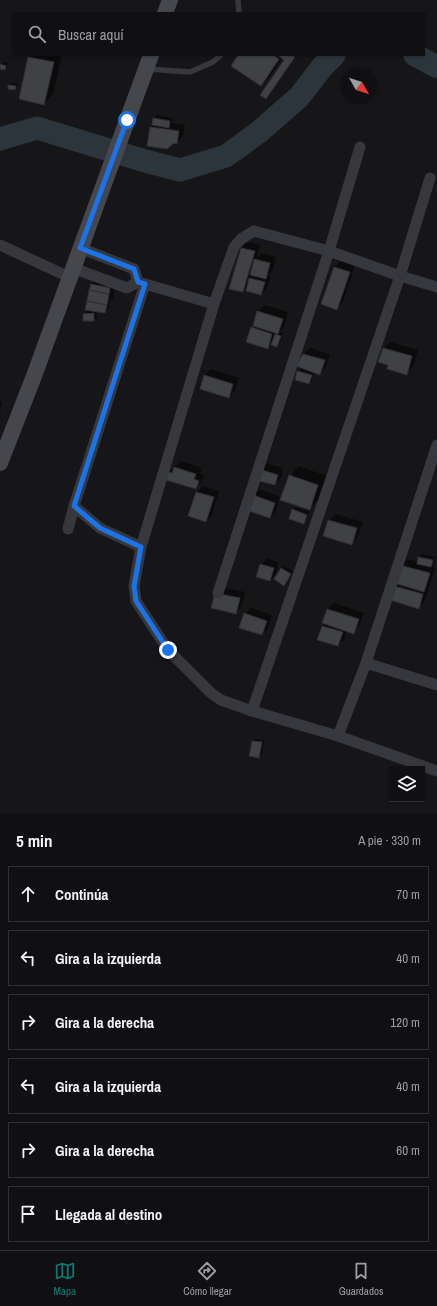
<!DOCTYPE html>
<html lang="es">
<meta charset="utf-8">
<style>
:root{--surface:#101012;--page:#19191b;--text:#f1f3f6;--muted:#9c9d9f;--line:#303032;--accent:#0f766e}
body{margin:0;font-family:"Archivo Narrow",sans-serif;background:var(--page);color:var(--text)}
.controls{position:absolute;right:12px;bottom:12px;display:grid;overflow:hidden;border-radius:0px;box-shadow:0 1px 3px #0004}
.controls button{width:36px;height:36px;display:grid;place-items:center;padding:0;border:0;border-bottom:1px solid var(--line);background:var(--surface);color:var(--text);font:20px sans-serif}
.compass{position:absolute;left:341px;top:68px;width:36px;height:36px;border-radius:50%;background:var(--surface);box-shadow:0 1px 3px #0004;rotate:129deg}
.stop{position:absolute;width:12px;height:12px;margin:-9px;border:3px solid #1a73e8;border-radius:50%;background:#fff}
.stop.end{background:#1a73e8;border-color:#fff;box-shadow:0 1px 4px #0008}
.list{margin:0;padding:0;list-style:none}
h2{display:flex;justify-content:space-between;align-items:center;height:52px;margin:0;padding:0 16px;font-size:17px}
h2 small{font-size:13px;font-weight:400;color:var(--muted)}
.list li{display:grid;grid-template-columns:26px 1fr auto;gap:12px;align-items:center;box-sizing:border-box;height:56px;margin:0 8px 8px;padding:0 8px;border:1px solid var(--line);border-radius:0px}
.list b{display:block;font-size:15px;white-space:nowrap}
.list em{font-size:13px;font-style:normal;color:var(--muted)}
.icon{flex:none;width:22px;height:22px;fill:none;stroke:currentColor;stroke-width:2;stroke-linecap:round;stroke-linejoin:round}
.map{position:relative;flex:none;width:437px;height:814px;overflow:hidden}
.search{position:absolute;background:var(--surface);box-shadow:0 1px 3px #0004;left:12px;right:12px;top:12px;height:44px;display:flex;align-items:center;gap:10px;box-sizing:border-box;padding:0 14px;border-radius:0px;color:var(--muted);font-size:15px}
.sheet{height:436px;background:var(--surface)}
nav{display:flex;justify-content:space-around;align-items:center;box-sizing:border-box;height:56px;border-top:1px solid var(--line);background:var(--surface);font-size:11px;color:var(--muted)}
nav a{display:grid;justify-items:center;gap:2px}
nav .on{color:var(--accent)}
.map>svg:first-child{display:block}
</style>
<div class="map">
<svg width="437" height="814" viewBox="0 0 437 814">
<rect width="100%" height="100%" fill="#161618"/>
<!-- shadow -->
<path fill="#0007" d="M31,55H62L53,94L44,104L20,99L29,57Z
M240,55H297L272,91L266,97L286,60L282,58L270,76L261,85Z
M4,62L8,63L7,66L4,69L0,68L1,65Z
M12,83L18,84L17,87L15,89L9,85Z
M157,115L173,118L172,123L185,125L183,136L177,143L151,127L153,125L154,118Z
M248,242L260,245L257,257L261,253L276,257L272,272L268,275L271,276L267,288L261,294L248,286L243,291L241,248Z
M341,261L355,266L343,302L337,308L335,267Z
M94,281L115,288L113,298L110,301L108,309L105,312L96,311L97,317L94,320L84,314L87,311H93L91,284Z
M265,305L288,312L284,327L279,332L283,333L280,343L277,346L274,341L267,348L252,328L254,326L258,311Z
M390,342L418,350L413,367L406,373L390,365L380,362L384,348Z
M310,348L330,354L326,367L320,374L314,372L312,380L309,383L298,372L302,367L297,366L304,354Z
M211,369L239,378L235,391L228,397L201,388L205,375Z
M0,401L2,402L0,413Z
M181,461L202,468L200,473L204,474L202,482L196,488L167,479L169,472Z
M266,463L283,468L281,478L274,484L257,479Z
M299,466L327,476L319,499L310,508L290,476Z
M203,486L219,491L212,515L206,521L197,492Z
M260,489L280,497L276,511L270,517L254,495Z
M296,507L309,512L306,520L303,523L293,510Z
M336,514L363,522L358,537L352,543L325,536L329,520Z
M422,554L435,557L434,563L431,566L435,567L430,585L427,588H429L425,601L418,608L391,600L400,565L406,559L418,562L419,557Z
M267,558L279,562L276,574L270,580L261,565Z
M284,566L293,571L286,581L275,579Z
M222,587L245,592L242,606L236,613L212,607Z
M334,603L364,613L359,626L353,633L347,630L344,639L338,645L322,626L326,623L323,622L328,609Z
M251,608L272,615L268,628L262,634L245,614Z
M256,739L264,740L262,754L259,757L253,742Z"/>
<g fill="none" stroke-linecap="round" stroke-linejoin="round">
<!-- river -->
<path stroke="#2c353c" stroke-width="23" d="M415,55L437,67
M0,139L37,128L145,161L180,170L226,156L259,132L299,97L323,66L334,55"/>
</g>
<!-- building -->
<path fill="#404145" stroke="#303034" d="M238,55H273L279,59L261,86L231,66Z
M277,55H292L295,57L266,99L260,95L284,60Z
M28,57L54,62L44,105L19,99Z
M0,64L6,66L5,70L0,69Z
M8,85L16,86L15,90L8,89Z
M153,118L170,121L169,128L152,125Z
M150,127L179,131L177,144L174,143L167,149L147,146Z
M241,248L255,251L243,292L229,289Z
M254,259L270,263L266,279L250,275Z
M334,267L350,272L337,310L321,304Z
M249,278L265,282L261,295L246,291Z
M91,284L110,288L109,294L89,290Z
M89,290L109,294L107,305L87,301Z
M87,301L107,305L105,313L85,310Z
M257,311L283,319L278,334L253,326Z
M94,313V321H83V314Z
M251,327L272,334L268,349L246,342Z
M275,334L281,336L277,347L271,345Z
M383,348L412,356L407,375L387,369L388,365L378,362Z
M303,354L325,360L320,375L296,366Z
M297,371L312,375L309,384L295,380Z
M204,375L233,384L229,398L200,389Z
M174,467L196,474L194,479L199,481L196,489L166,480L168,472L172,473Z
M259,469L278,475L275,485L256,480Z
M289,475L318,485L310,510L280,500Z
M196,492L214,497L206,522L188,516Z
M253,495L275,503L270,518L249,511Z
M292,509L307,515L304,524L289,519Z
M328,520L357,528L352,545L323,536Z
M418,557L433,560L431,567L417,564Z
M260,564L274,568L270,581L256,577Z
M399,565L430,573L424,592L394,583Z
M281,568L291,574L284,586L274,579Z
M394,586L423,594L419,609L390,600Z
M215,593L240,598L236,614L211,608Z
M327,609L359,619L354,634L322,623Z
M244,613L267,621L262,635L239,628Z
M322,626L343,632L338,646L317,640Z
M252,741L262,742L259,758L249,756Z"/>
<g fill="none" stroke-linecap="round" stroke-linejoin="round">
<!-- service -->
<path stroke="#37383d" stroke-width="5.5" d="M238,0L239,13
M148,69L190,72L213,62L221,55"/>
<!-- minor -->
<path stroke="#37383d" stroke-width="11" d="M0,245L69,277
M80,248L134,269L138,282
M73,268L127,288L138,282L214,304
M437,287L400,276L329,251L254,231L241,239L234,247L214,304L141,547L134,586L136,601L168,650L211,693L221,700L252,711L338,736L437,771
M74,506L100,528L141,547
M68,529L74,506L145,284
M218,593L329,251L360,147
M366,663L437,685
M252,711L400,276L430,178
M338,736L366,663L437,445"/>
<!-- secondary -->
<path stroke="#45474d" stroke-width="16" d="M165,13L170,0
M0,463L34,376L151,55"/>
</g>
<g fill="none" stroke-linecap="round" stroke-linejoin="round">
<!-- route -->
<path stroke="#1a73e8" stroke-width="5" d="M127,120L80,248L134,269L138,282L145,284L74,506L100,528L141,547L134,586L136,601L168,650"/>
</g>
</svg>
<div class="controls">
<button><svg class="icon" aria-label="layers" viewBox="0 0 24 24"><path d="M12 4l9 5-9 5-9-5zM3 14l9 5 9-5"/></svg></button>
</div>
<svg class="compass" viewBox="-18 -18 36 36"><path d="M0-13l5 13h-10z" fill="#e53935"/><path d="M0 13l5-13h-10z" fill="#9c9d9f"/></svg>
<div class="stop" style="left:127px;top:120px"></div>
<div class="stop end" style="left:168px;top:650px"></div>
<div class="search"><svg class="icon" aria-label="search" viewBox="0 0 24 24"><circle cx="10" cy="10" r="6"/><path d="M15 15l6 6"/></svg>Buscar aquí</div>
</div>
<section class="sheet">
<h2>5 min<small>A pie · 330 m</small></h2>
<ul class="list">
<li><svg class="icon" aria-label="ahead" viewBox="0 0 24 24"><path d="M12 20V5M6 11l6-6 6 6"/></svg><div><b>Continúa</b></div><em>70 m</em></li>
<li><svg class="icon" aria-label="left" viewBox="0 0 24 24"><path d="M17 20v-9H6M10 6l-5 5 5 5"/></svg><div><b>Gira a la izquierda</b></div><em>40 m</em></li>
<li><svg class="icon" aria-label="right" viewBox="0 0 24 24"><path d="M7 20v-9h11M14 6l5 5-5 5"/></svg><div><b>Gira a la derecha</b></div><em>120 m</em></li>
<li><svg class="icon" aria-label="left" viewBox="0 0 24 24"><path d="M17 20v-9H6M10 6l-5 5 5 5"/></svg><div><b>Gira a la izquierda</b></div><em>40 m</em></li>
<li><svg class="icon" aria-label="right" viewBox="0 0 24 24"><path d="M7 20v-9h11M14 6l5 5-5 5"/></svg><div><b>Gira a la derecha</b></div><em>60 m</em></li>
<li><svg class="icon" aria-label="arrive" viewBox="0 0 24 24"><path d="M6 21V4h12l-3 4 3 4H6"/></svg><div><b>Llegada al destino</b></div></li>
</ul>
</section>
<nav>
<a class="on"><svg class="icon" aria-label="map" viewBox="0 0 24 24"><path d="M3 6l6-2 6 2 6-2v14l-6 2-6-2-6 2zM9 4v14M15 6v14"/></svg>Mapa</a>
<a><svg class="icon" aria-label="directions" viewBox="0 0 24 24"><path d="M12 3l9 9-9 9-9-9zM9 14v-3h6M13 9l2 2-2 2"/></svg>Cómo llegar</a>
<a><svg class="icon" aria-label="saved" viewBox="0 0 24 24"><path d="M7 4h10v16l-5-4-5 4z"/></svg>Guardados</a>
</nav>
